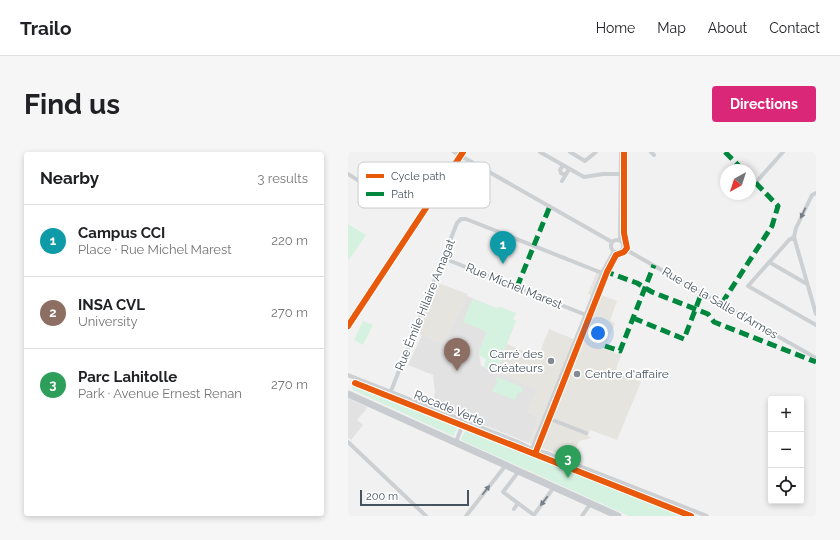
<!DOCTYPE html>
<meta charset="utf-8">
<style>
:root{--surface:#fff;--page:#f6f6f6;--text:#202124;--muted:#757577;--line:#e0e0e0;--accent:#db2777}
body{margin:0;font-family:Raleway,sans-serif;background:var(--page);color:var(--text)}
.controls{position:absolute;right:12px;bottom:12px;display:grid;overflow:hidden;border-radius:4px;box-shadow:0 2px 6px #0003}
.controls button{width:36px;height:36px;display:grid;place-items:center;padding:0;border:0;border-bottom:1px solid var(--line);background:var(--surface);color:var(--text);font:20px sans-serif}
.compass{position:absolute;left:372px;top:12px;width:36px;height:36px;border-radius:50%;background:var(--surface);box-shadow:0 2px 6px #0003;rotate:219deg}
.scale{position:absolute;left:12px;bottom:10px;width:109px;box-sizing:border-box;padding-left:4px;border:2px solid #47545f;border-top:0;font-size:11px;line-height:14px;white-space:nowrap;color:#47545f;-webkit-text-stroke:3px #fff;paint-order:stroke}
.you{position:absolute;left:250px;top:181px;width:14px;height:14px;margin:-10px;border:3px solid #fff;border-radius:50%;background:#1a73e8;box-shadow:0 0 0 6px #1a73e833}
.badge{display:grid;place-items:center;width:26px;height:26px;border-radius:50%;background:var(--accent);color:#fff;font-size:13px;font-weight:700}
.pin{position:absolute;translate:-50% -33px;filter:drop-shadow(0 1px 2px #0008)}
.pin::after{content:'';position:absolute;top:21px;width:14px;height:12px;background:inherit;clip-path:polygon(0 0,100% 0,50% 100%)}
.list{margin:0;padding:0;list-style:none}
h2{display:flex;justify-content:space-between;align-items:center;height:52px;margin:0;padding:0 16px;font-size:17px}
h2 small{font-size:13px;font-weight:400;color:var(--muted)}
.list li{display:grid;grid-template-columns:26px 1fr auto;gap:12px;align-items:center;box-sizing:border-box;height:72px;padding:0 16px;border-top:1px solid var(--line)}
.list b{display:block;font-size:15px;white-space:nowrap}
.list p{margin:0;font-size:13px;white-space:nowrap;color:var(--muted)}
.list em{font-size:13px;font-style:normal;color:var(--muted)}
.icon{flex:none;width:22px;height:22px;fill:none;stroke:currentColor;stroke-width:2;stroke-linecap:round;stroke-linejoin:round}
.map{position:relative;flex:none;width:468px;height:364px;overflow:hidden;border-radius:4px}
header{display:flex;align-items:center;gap:24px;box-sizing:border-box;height:56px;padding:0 20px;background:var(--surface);border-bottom:1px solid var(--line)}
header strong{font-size:19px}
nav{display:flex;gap:22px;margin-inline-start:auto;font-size:14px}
.intro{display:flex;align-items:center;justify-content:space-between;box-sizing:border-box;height:96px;padding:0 24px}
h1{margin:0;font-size:28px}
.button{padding:10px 18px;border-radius:4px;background:var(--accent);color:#fff;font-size:14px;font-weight:700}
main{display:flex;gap:24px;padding:0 24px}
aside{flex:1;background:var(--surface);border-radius:4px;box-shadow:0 2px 6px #0003}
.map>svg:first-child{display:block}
</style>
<header>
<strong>Trailo</strong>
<nav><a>Home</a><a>Map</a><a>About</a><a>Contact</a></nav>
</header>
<div class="intro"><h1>Find us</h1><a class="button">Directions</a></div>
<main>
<aside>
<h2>Nearby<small>3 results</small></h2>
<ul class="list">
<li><span class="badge" style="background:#0f9aa8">1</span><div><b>Campus CCI</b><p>Place · Rue Michel Marest</p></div><em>220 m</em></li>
<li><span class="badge" style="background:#8d6e63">2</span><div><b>INSA CVL</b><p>University</p></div><em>270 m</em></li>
<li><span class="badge" style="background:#2e9e5b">3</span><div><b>Parc Lahitolle</b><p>Park · Avenue Ernest Renan</p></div><em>270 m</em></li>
</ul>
</aside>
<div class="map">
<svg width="468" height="364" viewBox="0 0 468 364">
<rect width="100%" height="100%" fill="#f2f1f1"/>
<!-- commercial -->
<path fill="#e6e4df" d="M250,117L261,122L253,143L269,149L262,169L267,171L257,197L273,203L267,220L293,230L269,288L242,278L240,284L244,286L231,289L223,307L181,291L191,265L179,260L148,220L159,192L190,205L201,177L228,188L245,144L240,142Z
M90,131L120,142L96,192L68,181L83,142Z"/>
<!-- education -->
<path fill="#e3e2e3" d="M119,144L148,156L131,200L133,214L189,237L179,260L191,265L181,291L83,252L87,241L85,223L60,213L74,183L96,192Z
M0,246L19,255L17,259L9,268L15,273L3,288L0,286Z"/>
<!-- green -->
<path fill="#d4f2df" d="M0,72L18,83L0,109Z
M124,147L148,156L152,155L168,161L165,167L168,169L148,220L136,215L138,207L132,204L131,200L139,180L115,170Z
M15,169L25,173L15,193L6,188Z
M148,225L172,234L174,236V241L170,240L167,248L144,239L149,232Z
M5,232L110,275L106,283L105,284L5,238L4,235Z
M118,277L338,364H281L115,289L113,287Z"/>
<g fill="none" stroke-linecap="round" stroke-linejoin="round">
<!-- street -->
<path stroke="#cdd0d2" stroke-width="4" d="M106,0L264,90
M192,0L236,25L255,22H273
M222,0L237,9L248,0
M303,0L306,3
M215,13L212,18L213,21L217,23
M0,22L38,46
M214,29L221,17
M409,29L435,0
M468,41L464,43L448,76L446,85L468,162
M446,85L441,88L400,134L468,173
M263 94a6 6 0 1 1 12 0a6 6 0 1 1-12 0Z
M272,88L273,0
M275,96L468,206
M95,106L238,163
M421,110L459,132
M0,223L170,290L184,297L201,302L359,364
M43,239L109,71L113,67H118L254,121
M197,265L238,281
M0,290L78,364
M108,290L116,269
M184,297L255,119L266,99
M171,319L155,340L186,363
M166,357L170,351
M186,363L206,335
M118,364L158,313
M234,364L243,351"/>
<!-- secondary -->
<path stroke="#cdd1d3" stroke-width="6" d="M0,174L115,0"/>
<!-- primary -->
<path stroke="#c8ccd0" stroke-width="7" d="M0,242L270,364"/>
<!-- quiet -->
<path stroke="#00873e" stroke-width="5" stroke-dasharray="10 5" stroke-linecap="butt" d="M377,0L395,18
M256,119L289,131L304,140L360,162L366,170L468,210
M169,135L202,54
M374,151L424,74L430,54L402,25
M285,166L336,187L354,140
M257,194L272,199L306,113"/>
<!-- cycleway casing -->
<g stroke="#fff" stroke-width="8">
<path id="cycleway" d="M0,174L115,0
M7,231L343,364
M187,302L259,120L268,103L276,100L279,96L276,81V0"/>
</g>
<!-- cycleway -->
<use href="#cycleway" stroke="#e8590c" stroke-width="6"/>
</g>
<!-- one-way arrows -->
<defs><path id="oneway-solid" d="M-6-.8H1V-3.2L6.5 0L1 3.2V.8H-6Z"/></defs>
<g fill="#767f87">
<use href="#oneway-solid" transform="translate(455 61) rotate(115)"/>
<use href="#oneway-solid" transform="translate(138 338) rotate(-52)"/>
<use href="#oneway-solid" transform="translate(196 349) rotate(127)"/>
</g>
<!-- markers -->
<g fill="#838b92" stroke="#fff" stroke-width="1.5">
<circle cx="203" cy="209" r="4"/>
<circle cx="229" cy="222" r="4"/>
</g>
<g text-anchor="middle" stroke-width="3.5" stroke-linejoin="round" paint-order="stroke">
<!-- street labels -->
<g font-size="12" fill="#47545f" stroke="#fff">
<text transform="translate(166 134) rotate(22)" y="4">Rue Michel Marest</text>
<text transform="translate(372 151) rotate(30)" y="4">Rue de la Salle d'Armes</text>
<text transform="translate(77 153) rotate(-68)" y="4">Rue Émile Hilaire Amagat</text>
<text transform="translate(101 256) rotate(22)" y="4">Rocade Verte</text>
</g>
<!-- poi labels -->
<g font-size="12" fill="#47545f" stroke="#fff" text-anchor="end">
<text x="195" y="206">Carré des<tspan x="195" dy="14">Créateurs</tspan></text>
<text x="237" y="226" text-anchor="start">Centre d'affaire</text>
</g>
</g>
<!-- legend -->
<rect x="10" y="10" width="132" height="46" rx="6" fill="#fff" stroke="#c8cccf" stroke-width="1"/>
<rect x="18" y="22" width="18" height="4" fill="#e8590c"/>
<rect x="18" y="40" width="18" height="4" fill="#00873e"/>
<g font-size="11" fill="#47545f">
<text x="43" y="28">Cycle path</text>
<text x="43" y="46">Path</text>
</g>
</svg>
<div class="controls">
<button>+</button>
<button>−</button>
<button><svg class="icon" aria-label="locate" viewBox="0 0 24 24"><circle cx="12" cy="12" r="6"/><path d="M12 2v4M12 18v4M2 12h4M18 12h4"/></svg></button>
</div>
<svg class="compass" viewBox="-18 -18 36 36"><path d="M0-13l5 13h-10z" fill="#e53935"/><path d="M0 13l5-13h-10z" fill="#757577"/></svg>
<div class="scale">200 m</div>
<div class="you"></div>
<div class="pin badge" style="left:155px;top:112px;background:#0f9aa8">1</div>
<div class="pin badge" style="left:109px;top:219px;background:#8d6e63">2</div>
<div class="pin badge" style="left:220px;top:326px;background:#2e9e5b">3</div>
</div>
</main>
